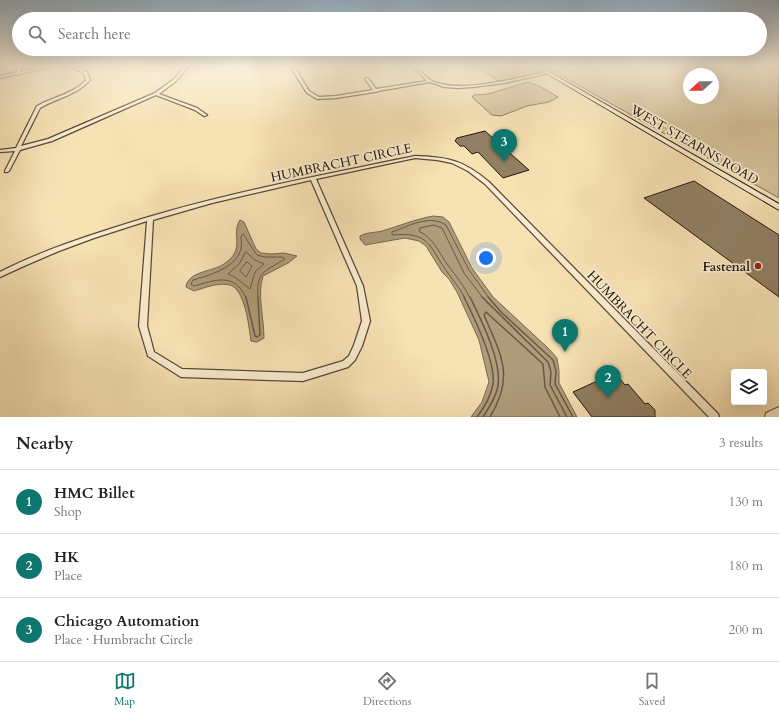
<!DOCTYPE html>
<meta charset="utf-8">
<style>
:root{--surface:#fff;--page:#f2f2f2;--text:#222;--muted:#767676;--line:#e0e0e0;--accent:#0f766e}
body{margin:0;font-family:Cardo,serif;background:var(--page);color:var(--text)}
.controls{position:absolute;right:12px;bottom:12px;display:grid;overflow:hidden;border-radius:4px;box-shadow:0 4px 16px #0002}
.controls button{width:36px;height:36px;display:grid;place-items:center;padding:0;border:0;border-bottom:1px solid var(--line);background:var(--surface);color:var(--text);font:20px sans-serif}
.compass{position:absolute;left:683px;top:68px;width:36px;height:36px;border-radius:50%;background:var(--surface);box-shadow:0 4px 16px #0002;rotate:249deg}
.you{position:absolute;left:486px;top:258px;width:14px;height:14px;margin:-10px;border:3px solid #fff;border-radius:50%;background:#1a73e8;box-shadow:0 0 0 6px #1a73e833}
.badge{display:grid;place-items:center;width:26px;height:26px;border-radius:50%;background:var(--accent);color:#fff;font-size:13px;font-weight:700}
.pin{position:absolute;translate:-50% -33px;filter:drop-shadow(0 1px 2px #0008)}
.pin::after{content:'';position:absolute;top:21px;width:14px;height:12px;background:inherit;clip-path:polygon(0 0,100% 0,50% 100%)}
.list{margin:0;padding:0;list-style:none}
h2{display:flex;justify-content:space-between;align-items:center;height:52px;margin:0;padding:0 16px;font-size:17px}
h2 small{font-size:13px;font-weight:400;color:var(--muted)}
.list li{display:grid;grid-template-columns:26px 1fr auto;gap:12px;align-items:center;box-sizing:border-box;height:64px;padding:0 16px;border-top:1px solid var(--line)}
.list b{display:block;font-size:15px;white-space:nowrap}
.list p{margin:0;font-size:13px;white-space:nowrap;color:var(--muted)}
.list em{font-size:13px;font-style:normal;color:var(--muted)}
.icon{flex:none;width:22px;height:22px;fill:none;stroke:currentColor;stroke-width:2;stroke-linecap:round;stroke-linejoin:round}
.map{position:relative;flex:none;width:779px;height:417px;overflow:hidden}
.search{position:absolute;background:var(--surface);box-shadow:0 4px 16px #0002;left:12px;right:12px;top:12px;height:44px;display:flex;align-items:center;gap:10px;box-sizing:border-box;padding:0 14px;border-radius:22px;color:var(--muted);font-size:15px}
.sheet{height:244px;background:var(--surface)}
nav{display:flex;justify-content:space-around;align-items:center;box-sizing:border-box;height:56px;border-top:1px solid var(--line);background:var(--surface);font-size:11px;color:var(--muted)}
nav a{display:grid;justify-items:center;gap:2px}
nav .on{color:var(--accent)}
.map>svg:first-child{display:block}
</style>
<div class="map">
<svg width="779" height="417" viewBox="0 0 779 417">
<rect width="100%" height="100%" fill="#f7e2b4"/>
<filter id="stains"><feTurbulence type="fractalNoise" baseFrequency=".005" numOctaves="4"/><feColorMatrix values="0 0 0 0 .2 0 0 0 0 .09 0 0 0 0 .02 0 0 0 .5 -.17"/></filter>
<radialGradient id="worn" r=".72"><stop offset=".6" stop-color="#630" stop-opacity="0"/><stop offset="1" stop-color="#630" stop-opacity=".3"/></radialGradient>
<!-- green -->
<path fill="#d3bf98" stroke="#7b6a52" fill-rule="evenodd" d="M478,66H529L540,73L498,81Z
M544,66H779V198ZM689,74H713V98H689Z
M528,82L541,87L558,97L549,102L527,106L501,116L492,115L472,97L474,95L488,94Z"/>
<!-- water -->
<path fill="#af9c7b" stroke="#77664f" d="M433,216L443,217L449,222L472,268L493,297L548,348L557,358L559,371V383L577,417H471L482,402L489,382L479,340L457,292L449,279L442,272L426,246L419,241L405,238L365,245L360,239V236C367,232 374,233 382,231C399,226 416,219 433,216Z
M240,220L244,222L256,249L261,253L271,254L284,253L297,256L288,263L263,276C257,295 264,318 264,338L257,342L251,341C249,327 245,289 230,285C219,282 204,288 194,291L186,287C188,271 212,272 224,264C247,248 230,236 240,220Z"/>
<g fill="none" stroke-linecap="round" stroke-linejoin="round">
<!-- shore-far1 -->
<path stroke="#695844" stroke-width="1" d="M246,252L255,260L264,264L255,272L250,289L236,278L228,274L239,264Z
M247,262L252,266L246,277L240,271Z
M246,298C235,272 215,280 194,286L191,284L193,280C210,275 236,268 241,249C242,245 241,240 241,236L243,234L257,255L265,257H283L285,259C264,272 256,271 258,298
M465,298C459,287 452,279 445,269C428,243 428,232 392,235V232C409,226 429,214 446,225L469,270L489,298
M470,298C464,285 455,275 447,264C438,251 434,239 419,231L420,228L434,225L442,228L464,273L483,298"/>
<!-- shore -->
<path stroke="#695844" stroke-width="1.5" d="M246,297L255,336L257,337L260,335L258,297
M464,297C474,317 496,362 493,384C491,395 484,408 477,417
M470,297C481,320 502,360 498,386C496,397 489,408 483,417
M482,297L548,362L551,372L550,385L567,417
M488,297L501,312L553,360L556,371L555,384L573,417
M490,417C515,376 501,355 484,315L486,312L543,364L545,387L560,417"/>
</g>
<!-- building -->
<path fill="#918064" stroke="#23150d" d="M485,131L529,170L503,178L478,152L472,154L464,146H460L455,141L457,138Z
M694,181L779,235V297L644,198Z
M615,373L625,385L628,384L645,404L648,403L655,410V417H592L573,392Z"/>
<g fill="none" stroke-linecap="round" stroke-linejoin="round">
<!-- minor casing -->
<g stroke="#584837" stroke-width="2.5">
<path id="minor" d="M21,66H25L21,69L20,72L47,66H53L20,74L18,75L17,74L0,78V76L17,72V68Z
M71,66H75L87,72L90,80C77,95 57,98 40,108L21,146L48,139L155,93L174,79L185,66H189L176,81L159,94L197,108L207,115L205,116H204L195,110L156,95L52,141L20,150L9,171L7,172H5V171L15,151L0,152V150L16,148L37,106C53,97 73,94 86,80L84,74Z
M290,66H294L309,91L319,97L336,96L373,90L365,79L367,78H368L376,89L427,81L412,66H416C421,72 427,79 434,82C463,93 517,78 547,72L549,73L505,83L473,87L458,88L444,87L430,82L378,91L376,92H375L336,98L317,99L307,93Z
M415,156C448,157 463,160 489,182L718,414L719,417H709L485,184L468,171L452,163L437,160L415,158L316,179L363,286L370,321L362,346L355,360L348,367L303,381L181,377L148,356L139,326L147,221L94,238L59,251L24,266L0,277V272C35,254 72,241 110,229C209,196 313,177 415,156ZM311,180L357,286L362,321L354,345L349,356L343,361L303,373L182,369L154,352L147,326L153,220L212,203Z"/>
</g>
<!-- tertiary casing -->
<g stroke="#584837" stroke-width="2">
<path id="tertiary" d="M779,407V417H765L766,413Z"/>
</g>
<!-- secondary casing -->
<g stroke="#23150d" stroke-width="2">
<path id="secondary" d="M534,66H539L779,204V210Z"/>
</g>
<!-- minor -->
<use href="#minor" fill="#faecce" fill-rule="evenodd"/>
<!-- tertiary -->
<use href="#tertiary" fill="#faecce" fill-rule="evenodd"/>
<!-- secondary -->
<use href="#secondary" fill="#faecce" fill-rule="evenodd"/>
</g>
<!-- sky -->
<linearGradient id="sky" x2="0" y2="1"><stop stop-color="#91aabc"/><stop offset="0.53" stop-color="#fbf2dd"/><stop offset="1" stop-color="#fbf2dd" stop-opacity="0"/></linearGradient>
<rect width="779" height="124" fill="url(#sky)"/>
<!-- markers -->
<circle fill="#8f2418" stroke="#faecce" stroke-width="1.5" cx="758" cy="266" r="4"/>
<g text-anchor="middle" stroke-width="3.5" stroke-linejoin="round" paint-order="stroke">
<!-- street labels -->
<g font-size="13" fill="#23150d" stroke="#faecce">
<text transform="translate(695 144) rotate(30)" y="5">WEST STEARNS ROAD</text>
<text transform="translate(341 162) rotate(-12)" y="5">HUMBRACHT CIRCLE</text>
<text transform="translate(640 324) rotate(46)" y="5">HUMBRACHT CIRCLE</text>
</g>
<!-- poi labels -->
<g font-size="13" font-weight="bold" fill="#23150d" stroke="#faecce" text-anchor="end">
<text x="750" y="271">Fastenal</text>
</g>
</g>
<rect width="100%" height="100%" filter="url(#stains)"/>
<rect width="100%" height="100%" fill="url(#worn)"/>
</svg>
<div class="controls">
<button><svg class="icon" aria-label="layers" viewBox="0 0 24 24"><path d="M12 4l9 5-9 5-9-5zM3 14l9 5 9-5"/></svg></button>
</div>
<svg class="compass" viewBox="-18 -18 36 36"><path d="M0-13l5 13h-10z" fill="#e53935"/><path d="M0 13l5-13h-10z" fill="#767676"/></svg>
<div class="you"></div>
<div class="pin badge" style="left:565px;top:352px">1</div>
<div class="pin badge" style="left:608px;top:398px">2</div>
<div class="pin badge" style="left:504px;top:162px">3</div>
<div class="search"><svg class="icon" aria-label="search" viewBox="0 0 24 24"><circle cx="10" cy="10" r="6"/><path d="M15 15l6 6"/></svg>Search here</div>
</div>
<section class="sheet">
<h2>Nearby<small>3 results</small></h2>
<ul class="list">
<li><span class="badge">1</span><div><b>HMC Billet</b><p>Shop</p></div><em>130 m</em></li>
<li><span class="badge">2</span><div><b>HK</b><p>Place</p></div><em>180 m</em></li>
<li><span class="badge">3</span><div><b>Chicago Automation</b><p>Place · Humbracht Circle</p></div><em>200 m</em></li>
</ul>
</section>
<nav>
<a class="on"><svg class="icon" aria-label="map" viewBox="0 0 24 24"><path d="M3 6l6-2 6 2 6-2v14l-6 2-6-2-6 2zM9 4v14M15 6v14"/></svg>Map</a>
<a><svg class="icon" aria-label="directions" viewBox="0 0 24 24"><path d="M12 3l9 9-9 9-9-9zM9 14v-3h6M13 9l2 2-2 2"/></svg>Directions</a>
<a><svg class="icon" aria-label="saved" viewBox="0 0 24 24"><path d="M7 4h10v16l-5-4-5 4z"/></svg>Saved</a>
</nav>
